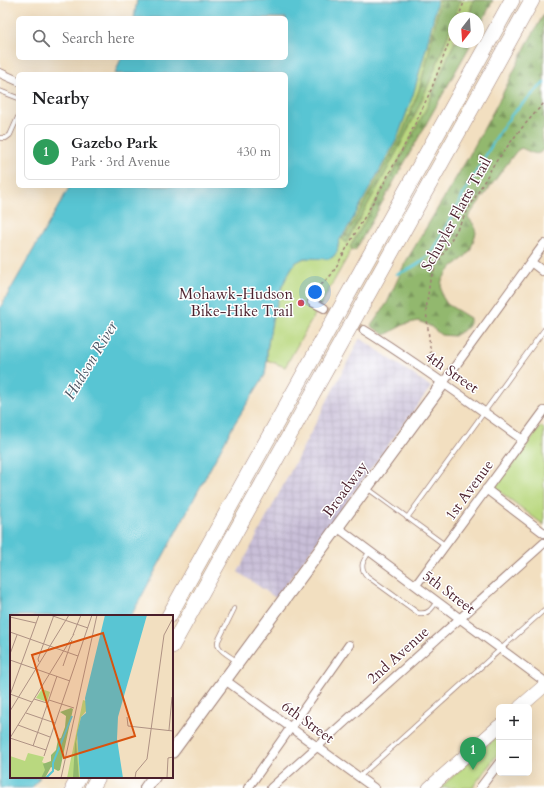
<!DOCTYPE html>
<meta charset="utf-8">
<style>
:root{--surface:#fff;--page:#f6f6f6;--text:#202124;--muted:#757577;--line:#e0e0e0;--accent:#1a73e8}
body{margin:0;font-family:Cardo,serif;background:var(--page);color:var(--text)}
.controls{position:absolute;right:12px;bottom:12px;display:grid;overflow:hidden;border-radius:6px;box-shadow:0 4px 16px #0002}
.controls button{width:36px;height:36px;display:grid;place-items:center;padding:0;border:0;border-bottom:1px solid var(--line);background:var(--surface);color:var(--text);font:20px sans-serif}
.compass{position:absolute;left:448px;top:12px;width:36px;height:36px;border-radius:50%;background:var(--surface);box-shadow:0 4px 16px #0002;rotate:197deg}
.you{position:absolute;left:315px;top:292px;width:14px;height:14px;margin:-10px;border:3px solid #fff;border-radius:50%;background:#1a73e8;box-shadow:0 0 0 6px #1a73e833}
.badge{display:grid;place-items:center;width:26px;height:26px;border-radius:50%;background:var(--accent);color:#fff;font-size:13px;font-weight:700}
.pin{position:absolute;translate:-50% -33px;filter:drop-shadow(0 1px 2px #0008)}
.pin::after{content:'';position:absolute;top:21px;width:14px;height:12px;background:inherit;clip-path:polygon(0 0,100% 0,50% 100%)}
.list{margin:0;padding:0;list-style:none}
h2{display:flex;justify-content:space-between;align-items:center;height:52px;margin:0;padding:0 16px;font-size:17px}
h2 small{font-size:13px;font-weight:400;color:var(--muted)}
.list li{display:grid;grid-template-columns:26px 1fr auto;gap:12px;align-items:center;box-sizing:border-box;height:56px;margin:0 8px 8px;padding:0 8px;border:1px solid var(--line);border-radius:6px}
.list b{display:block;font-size:15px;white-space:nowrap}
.list p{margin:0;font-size:13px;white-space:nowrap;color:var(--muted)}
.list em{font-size:13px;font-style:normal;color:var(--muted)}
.icon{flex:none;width:22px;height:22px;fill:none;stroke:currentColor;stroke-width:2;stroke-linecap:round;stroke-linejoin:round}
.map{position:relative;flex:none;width:544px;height:788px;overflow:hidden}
.search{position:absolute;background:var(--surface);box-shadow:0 4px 16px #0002;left:16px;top:16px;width:272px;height:44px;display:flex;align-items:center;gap:10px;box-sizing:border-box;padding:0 14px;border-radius:6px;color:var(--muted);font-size:15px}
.panel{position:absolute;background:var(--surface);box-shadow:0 4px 16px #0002;left:16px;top:72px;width:272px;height:116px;border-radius:6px}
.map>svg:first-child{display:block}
</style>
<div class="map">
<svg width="544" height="788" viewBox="0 0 544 788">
<defs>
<pattern id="industrial-grid" width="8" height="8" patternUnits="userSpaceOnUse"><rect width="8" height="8" fill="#c9bfd8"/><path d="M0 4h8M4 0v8" fill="none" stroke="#aea4ba"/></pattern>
<pattern id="forest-firs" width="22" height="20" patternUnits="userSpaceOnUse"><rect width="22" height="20" fill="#92b86e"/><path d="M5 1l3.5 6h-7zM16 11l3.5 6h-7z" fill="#79955b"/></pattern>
</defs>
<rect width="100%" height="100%" fill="#fff"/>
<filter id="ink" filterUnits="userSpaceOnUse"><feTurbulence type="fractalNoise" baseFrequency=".025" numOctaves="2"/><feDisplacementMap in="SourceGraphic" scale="8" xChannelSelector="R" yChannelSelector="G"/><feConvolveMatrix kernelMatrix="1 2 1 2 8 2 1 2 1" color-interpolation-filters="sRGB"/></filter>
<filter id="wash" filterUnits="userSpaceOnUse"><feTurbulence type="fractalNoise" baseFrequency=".012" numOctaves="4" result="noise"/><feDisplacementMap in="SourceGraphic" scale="16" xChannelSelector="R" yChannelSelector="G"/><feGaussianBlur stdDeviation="0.9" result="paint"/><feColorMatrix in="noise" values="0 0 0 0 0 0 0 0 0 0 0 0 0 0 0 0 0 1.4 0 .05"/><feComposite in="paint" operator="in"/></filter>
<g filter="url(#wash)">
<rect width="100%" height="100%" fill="#f2dfc0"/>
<!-- industrial -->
<path fill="url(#industrial-grid)" d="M360,338L431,387L276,598L238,572Z"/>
<!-- green -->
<path fill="#b9d87f" stroke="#827c55" d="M437,0H486L477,18H454V42H465L435,103L285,367L267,360C266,339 280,272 299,260C306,256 324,257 333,257L337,252L339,241L349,226L397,139L404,120L426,49L435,12Z
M541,426L544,429V525L495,488Z
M499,735V752L472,788H440Z"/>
<!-- forest -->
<path fill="url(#forest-firs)" stroke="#6e6c4c" d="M440,0H460C447,40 431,81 413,119C393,161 369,202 346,243L342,239L351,227L402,134L419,90L427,60Z
M473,0H493L478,30V18H468L470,13Z
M544,14V128L542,133L544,148C538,159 530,151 521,148L518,150L515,153L468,217L474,225L476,233L470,251L464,258L453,266L447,273L442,280L441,288L442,296L447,304L470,318V323L468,327L454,336L441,335L430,326L419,321L405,324L385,335L371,326L387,303L405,263L469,156L502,95L527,44Z
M455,42H472L355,251L350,247L393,172L426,109L449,54Z"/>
<!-- water -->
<path fill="#59c5d3" stroke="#52727f" d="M137,0H437L435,12L426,49L413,95L397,139L349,226L339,241L337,252L333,257L329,259L304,258L295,263L291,269L282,286L272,321L267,350V360L265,375L233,426L131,616H11V777H40L32,788H0V308L70,186H286V74H115L121,58H286V18H134Z"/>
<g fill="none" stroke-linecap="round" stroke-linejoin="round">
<!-- stream -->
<path stroke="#59c5d3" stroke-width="2.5" d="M396,274C411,270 424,261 434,249L464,193L500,131L513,113L544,83"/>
</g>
</g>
<g filter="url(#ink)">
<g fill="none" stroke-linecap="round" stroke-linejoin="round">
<!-- street-tunnel -->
<path stroke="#d0b9a2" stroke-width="8" stroke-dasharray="8 4" stroke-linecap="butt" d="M324,308L364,330"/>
<!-- lane casing -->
<g stroke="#9e7f76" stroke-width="5.5">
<path id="lane" d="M0,91L18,98
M0,138H6L10,135L18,117
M367,488L445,545
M407,518L544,330
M370,551C364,560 358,566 367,576L418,613C428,615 432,609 437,601
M234,609L218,641C218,643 217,645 219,647C221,652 233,658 238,662
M359,777L544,610"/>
</g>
<!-- street casing -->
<g stroke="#9e7f76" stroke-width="10">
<path id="street" d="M0,73L18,81
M531,262L544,272
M312,302L324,308
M364,330C419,364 470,402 523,440
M443,383L544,244
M486,489L544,533
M337,527L544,681
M416,585L544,411
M225,680L374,788
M248,788L349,645
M271,788L544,543
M480,788L499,763"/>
</g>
<!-- secondary casing -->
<g stroke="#9e7f76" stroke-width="14">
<path id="secondary" d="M172,752L443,383
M146,788L154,777"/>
</g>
<!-- primary casing -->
<g stroke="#9e7f76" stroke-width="14">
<path id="primary" d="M520,707L544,686
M429,788L499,726"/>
</g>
<!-- highway casing -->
<g stroke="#9e7f76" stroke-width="16">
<path id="highway" d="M169,616L512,0
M172,646L532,0
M73,788L79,777
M92,788L98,777"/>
</g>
<!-- path -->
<path stroke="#9e7f76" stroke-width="1.5" stroke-dasharray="3 3" stroke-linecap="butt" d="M458,18L465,0
M315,295L319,287L332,274L384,183L408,139L431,90L454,29
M432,366L426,310L430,280L435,268L494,164L520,130L544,103"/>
<!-- lane -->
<use href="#lane" stroke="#fff" stroke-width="4"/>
<!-- street -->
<use href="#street" stroke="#fff" stroke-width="8"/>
<!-- secondary -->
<use href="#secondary" stroke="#fff" stroke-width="12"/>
<!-- primary -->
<use href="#primary" stroke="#fff" stroke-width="13"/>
<!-- highway -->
<use href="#highway" stroke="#fff" stroke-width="15"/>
</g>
</g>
<!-- markers -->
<circle fill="#d1495b" stroke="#fff" stroke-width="1.5" cx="301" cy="303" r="4"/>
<g text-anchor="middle" stroke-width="3" stroke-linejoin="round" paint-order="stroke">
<!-- street labels -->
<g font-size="15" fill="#4a1f2b" stroke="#fff">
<text transform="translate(456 214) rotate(-61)" y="5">Schuyler Flatts Trail</text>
<text transform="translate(452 372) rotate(35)" y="5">4th Street</text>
<text transform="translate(345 489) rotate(-54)" y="5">Broadway</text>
<text transform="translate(469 490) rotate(-54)" y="5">1st Avenue</text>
<text transform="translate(449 592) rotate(37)" y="5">5th Street</text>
<text transform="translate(398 655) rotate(-42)" y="5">2nd Avenue</text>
<text transform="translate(308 722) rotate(36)" y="5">6th Street</text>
</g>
<!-- poi labels -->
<g font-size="15" fill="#4a1f2b" stroke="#fff" text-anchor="end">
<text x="293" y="299">Mohawk-Hudson<tspan x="293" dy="17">Bike-Hike Trail</tspan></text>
</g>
<!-- water labels -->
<g font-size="16" font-style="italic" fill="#4f5966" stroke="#fff">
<text transform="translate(90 360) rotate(-59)" y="6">Hudson River</text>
</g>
</g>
<!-- overview -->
<g transform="translate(10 615)">
<rect width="163" height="163" fill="#f2dfc0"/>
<path d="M32,74L40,77L37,87L26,83ZM73,85L76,86L77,95L71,102L67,122L70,163H57ZM18,138L34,142L32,147L38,150L34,163H0V141L15,146Z" fill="#b9d87f"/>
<path d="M61,93L63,94L50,155L48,156L41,152L35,163H31L35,155L33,149L41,146V140L46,135L48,124L51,123L55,112L56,101L50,97ZM70,103L66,127L69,163H63L65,129Z" fill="#92b86e"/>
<path d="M95,0H137L108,102L107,124L113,163H70L67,119L71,102L76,98L75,83Z" fill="#59c5d3"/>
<path fill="none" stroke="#59c5d3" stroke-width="2" d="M36,163L43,156V148L62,101"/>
<path fill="none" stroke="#af9284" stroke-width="1" d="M40,0L78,13M0,2L26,8M0,17L68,41M63,20L71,0M0,39L7,20M0,45L60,66M29,47L28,44L44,0M53,51L62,25M0,79L22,87M0,80L29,0M24,84L37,88M39,85L64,93M0,96L59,0M16,98L45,108M117,102L118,111L163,116M8,110L40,122M159,115L162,82M0,123L64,19M0,123L36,135M23,131L47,61M34,141L82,0M51,163L87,0M125,163L126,157L137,144L154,20L163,3M157,163L158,143L163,142"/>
<path fill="#d8530f" fill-opacity="0.15" stroke="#d8530f" stroke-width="2" d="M93,18L125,121L54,143L22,40Z"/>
<rect width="163" height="163" fill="none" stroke="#4a1f2b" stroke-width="2"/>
</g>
</svg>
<div class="controls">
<button>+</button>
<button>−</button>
</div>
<svg class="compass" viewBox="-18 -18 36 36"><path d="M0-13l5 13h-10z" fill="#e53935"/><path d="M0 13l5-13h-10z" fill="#757577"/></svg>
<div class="you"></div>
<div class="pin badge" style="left:473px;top:770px;background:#2e9e5b">1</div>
<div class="search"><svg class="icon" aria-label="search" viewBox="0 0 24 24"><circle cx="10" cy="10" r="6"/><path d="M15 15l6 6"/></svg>Search here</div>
<section class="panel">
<h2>Nearby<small></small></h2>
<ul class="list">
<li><span class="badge" style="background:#2e9e5b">1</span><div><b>Gazebo Park</b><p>Park · 3rd Avenue</p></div><em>430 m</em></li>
</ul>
</section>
</div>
